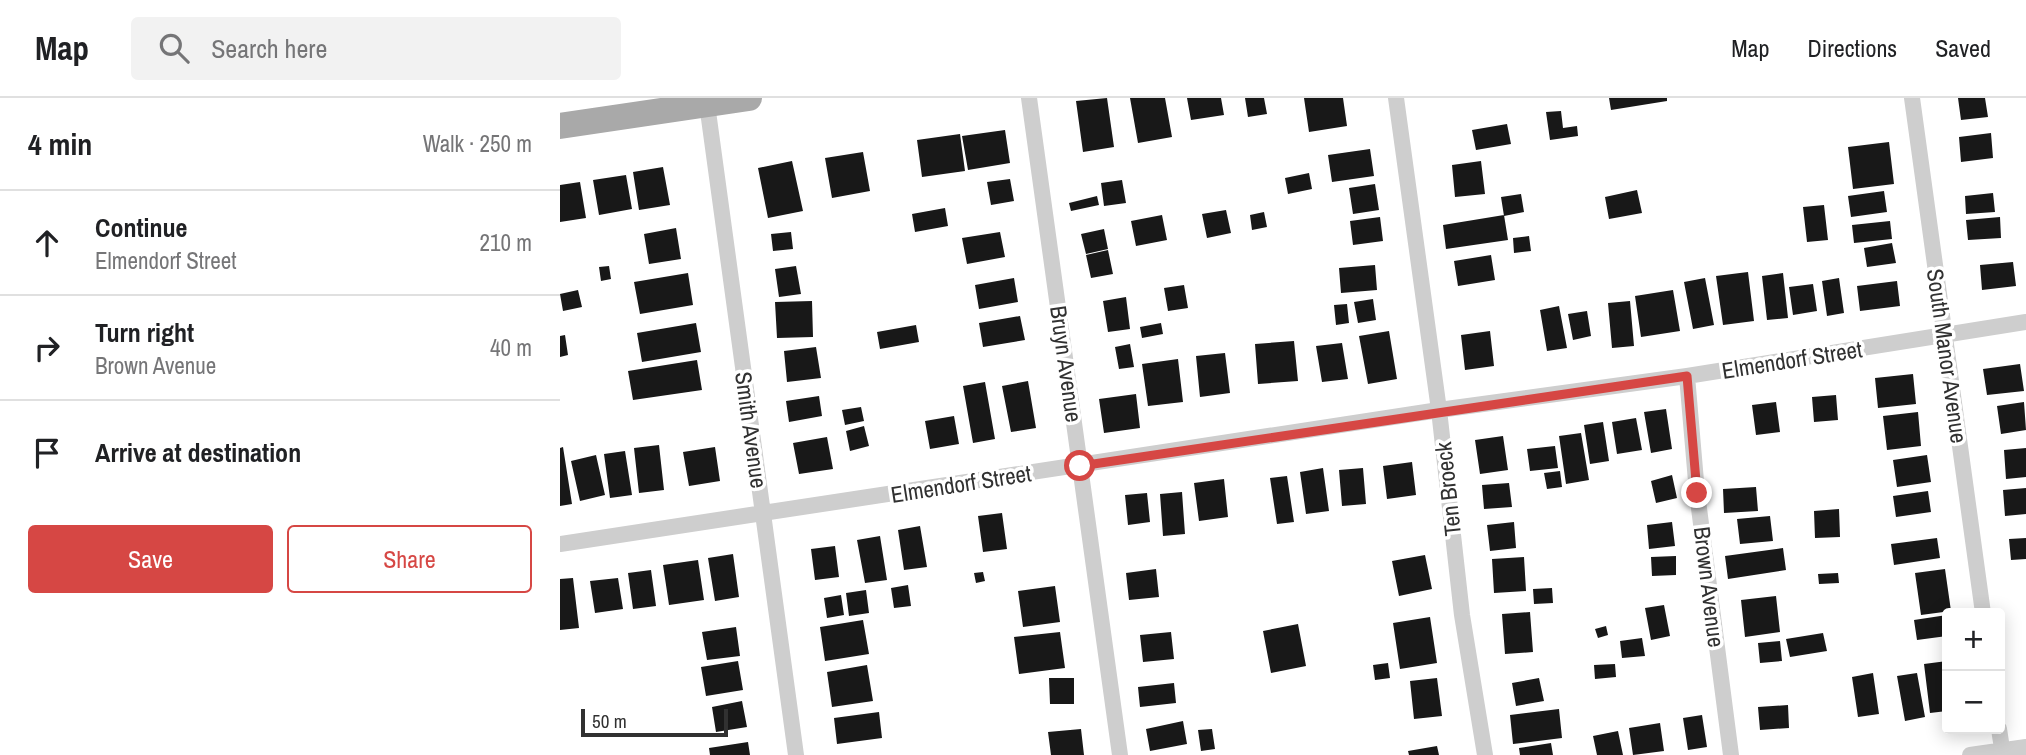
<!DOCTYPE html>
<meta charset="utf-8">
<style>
:root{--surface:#fff;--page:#f2f2f2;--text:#202124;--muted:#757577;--line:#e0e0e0;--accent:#d64744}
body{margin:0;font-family:"Archivo Narrow",sans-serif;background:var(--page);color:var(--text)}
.controls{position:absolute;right:21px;bottom:21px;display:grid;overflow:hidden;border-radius:7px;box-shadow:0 4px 18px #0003}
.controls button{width:63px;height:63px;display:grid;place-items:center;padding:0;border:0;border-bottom:2px solid var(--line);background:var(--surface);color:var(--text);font:35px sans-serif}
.scale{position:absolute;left:21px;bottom:18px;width:147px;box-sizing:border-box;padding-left:7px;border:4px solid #313131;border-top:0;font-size:19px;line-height:24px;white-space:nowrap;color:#313131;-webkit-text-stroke:5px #fff;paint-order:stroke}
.stop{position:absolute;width:21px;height:21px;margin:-16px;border:5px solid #d64744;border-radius:50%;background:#fff}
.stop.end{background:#d64744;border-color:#fff;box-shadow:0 2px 7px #0008}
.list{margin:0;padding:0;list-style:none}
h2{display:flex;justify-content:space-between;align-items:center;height:91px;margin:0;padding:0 28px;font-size:30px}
h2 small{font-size:23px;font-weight:400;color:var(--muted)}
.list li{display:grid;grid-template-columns:46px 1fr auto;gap:21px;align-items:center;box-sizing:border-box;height:105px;padding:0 28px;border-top:2px solid var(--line)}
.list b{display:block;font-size:26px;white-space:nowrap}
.list p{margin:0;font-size:23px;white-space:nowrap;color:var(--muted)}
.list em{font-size:23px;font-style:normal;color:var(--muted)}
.actions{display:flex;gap:14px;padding:21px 28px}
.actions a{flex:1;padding:16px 0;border:2px solid var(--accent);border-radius:7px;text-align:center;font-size:24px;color:var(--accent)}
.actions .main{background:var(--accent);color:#fff}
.icon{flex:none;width:38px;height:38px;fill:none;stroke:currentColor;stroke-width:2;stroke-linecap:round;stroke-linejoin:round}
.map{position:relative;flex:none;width:1466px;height:657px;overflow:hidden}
header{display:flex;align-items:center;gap:42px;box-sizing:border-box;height:98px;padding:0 35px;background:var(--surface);border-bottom:2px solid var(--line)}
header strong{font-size:33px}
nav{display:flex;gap:38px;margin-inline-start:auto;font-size:24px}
.search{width:490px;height:63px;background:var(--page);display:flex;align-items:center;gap:18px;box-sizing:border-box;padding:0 24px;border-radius:7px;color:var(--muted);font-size:26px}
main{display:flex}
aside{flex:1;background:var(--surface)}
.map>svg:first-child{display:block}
</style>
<header>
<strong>Map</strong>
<div class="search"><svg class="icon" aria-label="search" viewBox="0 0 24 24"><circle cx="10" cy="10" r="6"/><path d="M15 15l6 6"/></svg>Search here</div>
<nav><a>Map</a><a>Directions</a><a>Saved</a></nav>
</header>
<main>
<aside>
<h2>4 min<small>Walk · 250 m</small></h2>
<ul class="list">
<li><svg class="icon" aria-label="ahead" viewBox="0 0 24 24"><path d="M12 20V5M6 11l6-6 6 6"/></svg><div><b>Continue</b><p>Elmendorf Street</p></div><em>210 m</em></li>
<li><svg class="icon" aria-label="right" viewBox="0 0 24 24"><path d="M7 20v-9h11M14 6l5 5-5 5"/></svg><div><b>Turn right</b><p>Brown Avenue</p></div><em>40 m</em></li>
<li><svg class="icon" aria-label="arrive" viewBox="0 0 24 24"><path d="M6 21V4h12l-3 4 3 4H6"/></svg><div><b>Arrive at destination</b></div></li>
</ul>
<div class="actions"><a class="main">Save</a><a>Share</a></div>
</aside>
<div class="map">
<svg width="1466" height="657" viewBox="0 0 1466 657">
<rect width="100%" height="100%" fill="#fff"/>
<!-- building -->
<path fill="#181818" d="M547,0L554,49L523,54L516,3Z
M570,0H605L612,39L578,45Z
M627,0H661L664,17L631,22Z
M685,0H704L707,16L688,19Z
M744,0H783L787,28L749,34Z
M1049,0H1107V3L1051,12Z
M1398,0H1425L1428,19L1401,22Z
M1001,13L1003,30L1017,28L1018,38L990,42L986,14Z
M947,26L951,46L916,52L912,32Z
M445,32L450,65L408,72L402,38Z
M1431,35L1433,60L1401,64L1399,39Z
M400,36L405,73L362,79L357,42Z
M1329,44L1334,86L1293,91L1288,49Z
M810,51L814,78L772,84L768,57Z
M303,54L310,93L272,100L265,60Z
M232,63L243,113L208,120L198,70Z
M921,63L925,96L895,99L892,67Z
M103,69L110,107L79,112L73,74Z
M749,75L752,91L728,96L725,80Z
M66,77L72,111L39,117L33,82Z
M450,81L454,103L431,107L427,84Z
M562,82L566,105L544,108L541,85Z
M20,84L26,120L0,124V87Z
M815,86L819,112L793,116L789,90Z
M1077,92L1082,115L1049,121L1045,99Z
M1324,93L1327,114L1291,119L1288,98Z
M1433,95L1435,114L1406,116L1405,98Z
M961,96L964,114L944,118L941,99Z
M537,98L539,107L511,113L509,105Z
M1264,107L1268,142L1247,144L1243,109Z
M385,110L388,128L355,134L352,116Z
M666,112L671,135L647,140L642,116Z
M704,114L707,129L692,132L690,117Z
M602,117L607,142L576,148L571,123Z
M944,117L948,142L886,151L883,127Z
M820,119L823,143L793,147L790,123Z
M1440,119L1441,140L1408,142L1406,122Z
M1330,123L1332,141L1294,145L1292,127Z
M116,130L121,161L89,166L84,136Z
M544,131L548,151L526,156L521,136Z
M231,134L233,151L213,153L211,136Z
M440,134L445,159L407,166L402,140Z
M969,138L971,153L954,155L953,140Z
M1332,145L1336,165L1307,169L1304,150Z
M548,152L553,176L531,180L526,157Z
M931,157L935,182L898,188L894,163Z
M1453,164L1456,188L1422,192L1420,167Z
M815,167L817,192L781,195L779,170Z
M49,168L51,181L41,183L39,169Z
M236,168L241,196L219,199L215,171Z
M1188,174L1194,223L1163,227L1156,178Z
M128,175L133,207L80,216L74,184Z
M1223,175L1228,220L1207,222L1202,178Z
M454,180L458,204L419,211L415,187Z
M1145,180L1154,227L1133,231L1124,184Z
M1279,180L1284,215L1267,218L1262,183Z
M1337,183L1340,208L1300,213L1297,188Z
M1253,186L1257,213L1233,217L1229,189Z
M624,187L628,210L608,213L604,190Z
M18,192L22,209L3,213L0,196Z
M1113,192L1120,233L1081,239L1075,198Z
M566,199L570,231L548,234L543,203Z
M813,201L816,222L798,225L794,204Z
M252,203L253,239L217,240L215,204Z
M1070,203L1074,248L1052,250L1048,205Z
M787,206L789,225L776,227L774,207Z
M999,208L1007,250L987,253L980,212Z
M1027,213L1031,238L1013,242L1008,216Z
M460,218L465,242L423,249L419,225Z
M136,225L141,254L82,264L77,235Z
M601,225L603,236L582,240L580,229Z
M356,227L359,244L320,251L317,234Z
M829,233L837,281L808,286L799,238Z
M930,233L934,268L905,272L901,237Z
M5,237L8,257L0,259V238Z
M734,243L738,283L698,286L695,246Z
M782,245L788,281L762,284L756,248Z
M570,246L574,269L559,271L555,249Z
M256,249L261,280L227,284L224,253Z
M665,255L670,295L640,299L636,258Z
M618,261L623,304L588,308L582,266Z
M137,262L142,292L73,302L68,273Z
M1460,266L1464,293L1427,297L1423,271Z
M1353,276L1356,306L1318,310L1315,280Z
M468,283L476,330L451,334L442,288Z
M425,284L435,341L413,345L403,288Z
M576,296L580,330L544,335L539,301Z
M1276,297L1278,322L1254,324L1252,299Z
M259,298L262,318L229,324L226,303Z
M1216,304L1220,334L1196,337L1192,307Z
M1464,304L1466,332L1441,336L1437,308Z
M301,309L304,323L285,327L282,312Z
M1106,311L1112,351L1091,355L1084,314Z
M1358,314L1361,348L1327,352L1323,318Z
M394,318L399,346L370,351L365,323Z
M1076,320L1082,352L1057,356L1052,324Z
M1043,324L1049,363L1030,366L1024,327Z
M304,328L309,348L290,353L286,333Z
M1021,335L1029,382L1006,386L999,338Z
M943,338L948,372L920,376L915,342Z
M267,339L273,371L239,376L233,345Z
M99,347L104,392L79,395L74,350Z
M995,348L998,370L970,373L967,351Z
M3,349L12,406L0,408V350Z
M155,349L160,383L129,388L123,354Z
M1466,350V379L1446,381L1444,352Z
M65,353L72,397L50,400L44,356Z
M36,357L45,397L20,403L11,363Z
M1367,357L1371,384L1337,389L1333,362Z
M852,364L856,397L827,401L823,368Z
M763,370L769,413L746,416L740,374Z
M803,370L806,406L782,408L779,372Z
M1000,373L1002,389L987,391L984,375Z
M1112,377L1117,400L1096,405L1091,383Z
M727,378L734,424L717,426L710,380Z
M664,381L668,419L639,423L634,385Z
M949,385L952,409L924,411L922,387Z
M1196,389L1198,413L1164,415L1163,391Z
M1466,390V416L1445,418L1443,392Z
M1368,393L1371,414L1336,419L1333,398Z
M622,394L625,436L603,438L600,396Z
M587,395L590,424L568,427L565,397Z
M1279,411L1280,439L1255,440L1254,413Z
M442,415L447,451L423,454L418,418Z
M1210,418L1213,443L1180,446L1177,421Z
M954,424L956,450L930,453L927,427Z
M1112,424L1115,448L1089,451L1087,427Z
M360,428L367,469L344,472L338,432Z
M320,438L327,482L305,485L297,442Z
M1377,440L1380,460L1334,467L1331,446Z
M1466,440V461L1451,462L1449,441Z
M275,448L279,479L255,482L251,451Z
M1223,450L1226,472L1168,481L1165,458Z
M173,456L179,499L155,503L148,460Z
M865,457L872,491L839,498L832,463Z
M1116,458V477L1092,478L1091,459Z
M964,459L966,493L934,495L932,461Z
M138,462L144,502L109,507L103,467Z
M596,471L599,499L569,502L566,475Z
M1385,471L1391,513L1361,517L1355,475Z
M91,472L96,508L73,511L68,475Z
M423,474L425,483L416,485L414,475Z
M1278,475L1279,485L1259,486L1258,476Z
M13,480L19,530L0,532V481Z
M58,480L63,511L35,515L30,483Z
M348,487L351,508L334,510L331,490Z
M495,488L500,524L463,529L458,493Z
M992,490L993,505L974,506L973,491Z
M306,492L309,515L289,518L286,495Z
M281,497L284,517L267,520L264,500Z
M1216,498L1220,534L1185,539L1181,502Z
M1104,507L1110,538L1091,542L1085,510Z
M970,514L973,554L945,556L942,516Z
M1387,517V538L1357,542L1354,522Z
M870,519L877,565L840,571L833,525Z
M303,522L309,556L265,563L260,529Z
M738,526L746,568L711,575L703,533Z
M1046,528L1048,537L1038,540L1035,531Z
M176,529L180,558L147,562L142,534Z
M500,534L505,570L459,576L454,539Z
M611,534L614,561L583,564L580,537Z
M1263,535L1267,553L1230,559L1226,541Z
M1082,540L1085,558L1062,560L1060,543Z
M1220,543L1222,563L1200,565L1198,545Z
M178,563L183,592L146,598L141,569Z
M1387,563V613L1370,615L1364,566Z
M828,565L830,580L815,582L813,567Z
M1055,566L1056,579L1035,581L1034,567Z
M307,567L313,603L272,609L267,574Z
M1313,575L1319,616L1298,619L1292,579Z
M1357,575L1365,619L1345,623L1337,578Z
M489,580H514V606H490Z
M877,580L882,618L854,621L850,583Z
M979,580L984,603L956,608L952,585Z
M614,585L616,605L580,609L578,589Z
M182,603L187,629L156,634L152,609Z
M1228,607L1229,630L1200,632L1198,609Z
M999,611L1002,640L953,646L950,617Z
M319,614L322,640L277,646L274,620Z
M1142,617L1147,649L1128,652L1123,620Z
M623,623L627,646L590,653L586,631Z
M1100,625L1104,653L1073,657L1069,630Z
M521,631L524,657H491L488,634Z
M652,631L655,651L641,653L638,632Z
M1058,633L1063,657H1037L1033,638Z
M188,644L190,657H150L149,650Z
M991,645L993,657H960L959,650Z
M877,648L879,657H849L848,653Z"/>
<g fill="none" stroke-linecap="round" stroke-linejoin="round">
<!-- street -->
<path stroke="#cecece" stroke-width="16" d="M469,0L560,657
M836,0L879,312L902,517L925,657
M1352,0L1423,515
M147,6L236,657
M1127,278L1137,395L1171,657
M0,446L879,312L1127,278L1466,224
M1439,631L1443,657
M1410,657L1466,649"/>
<!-- primary -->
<path stroke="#a9a9a9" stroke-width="26" d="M0,28L189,0"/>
</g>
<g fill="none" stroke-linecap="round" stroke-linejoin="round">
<!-- route -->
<path stroke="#d64744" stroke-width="9" d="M520,368L1127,278L1137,395"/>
</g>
<g text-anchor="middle" stroke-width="7" stroke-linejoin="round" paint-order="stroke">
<!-- street labels -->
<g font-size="23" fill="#313131" stroke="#fff">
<text transform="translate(1387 258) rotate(82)" y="8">South Manor Avenue</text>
<text transform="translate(1232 262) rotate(-9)" y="8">Elmendorf Street</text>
<text transform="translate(506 266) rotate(82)" y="8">Bruyn Avenue</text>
<text transform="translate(191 332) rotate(82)" y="8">Smith Avenue</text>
<text transform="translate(401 386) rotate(-9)" y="8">Elmendorf Street</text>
<text transform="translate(888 391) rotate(-96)" y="8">Ten Broeck</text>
<text transform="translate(1149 489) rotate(83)" y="8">Brown Avenue</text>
</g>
</g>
</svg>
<div class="controls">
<button>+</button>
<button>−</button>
</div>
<div class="scale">50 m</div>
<div class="stop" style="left:520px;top:368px"></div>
<div class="stop end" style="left:1137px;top:395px"></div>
</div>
</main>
